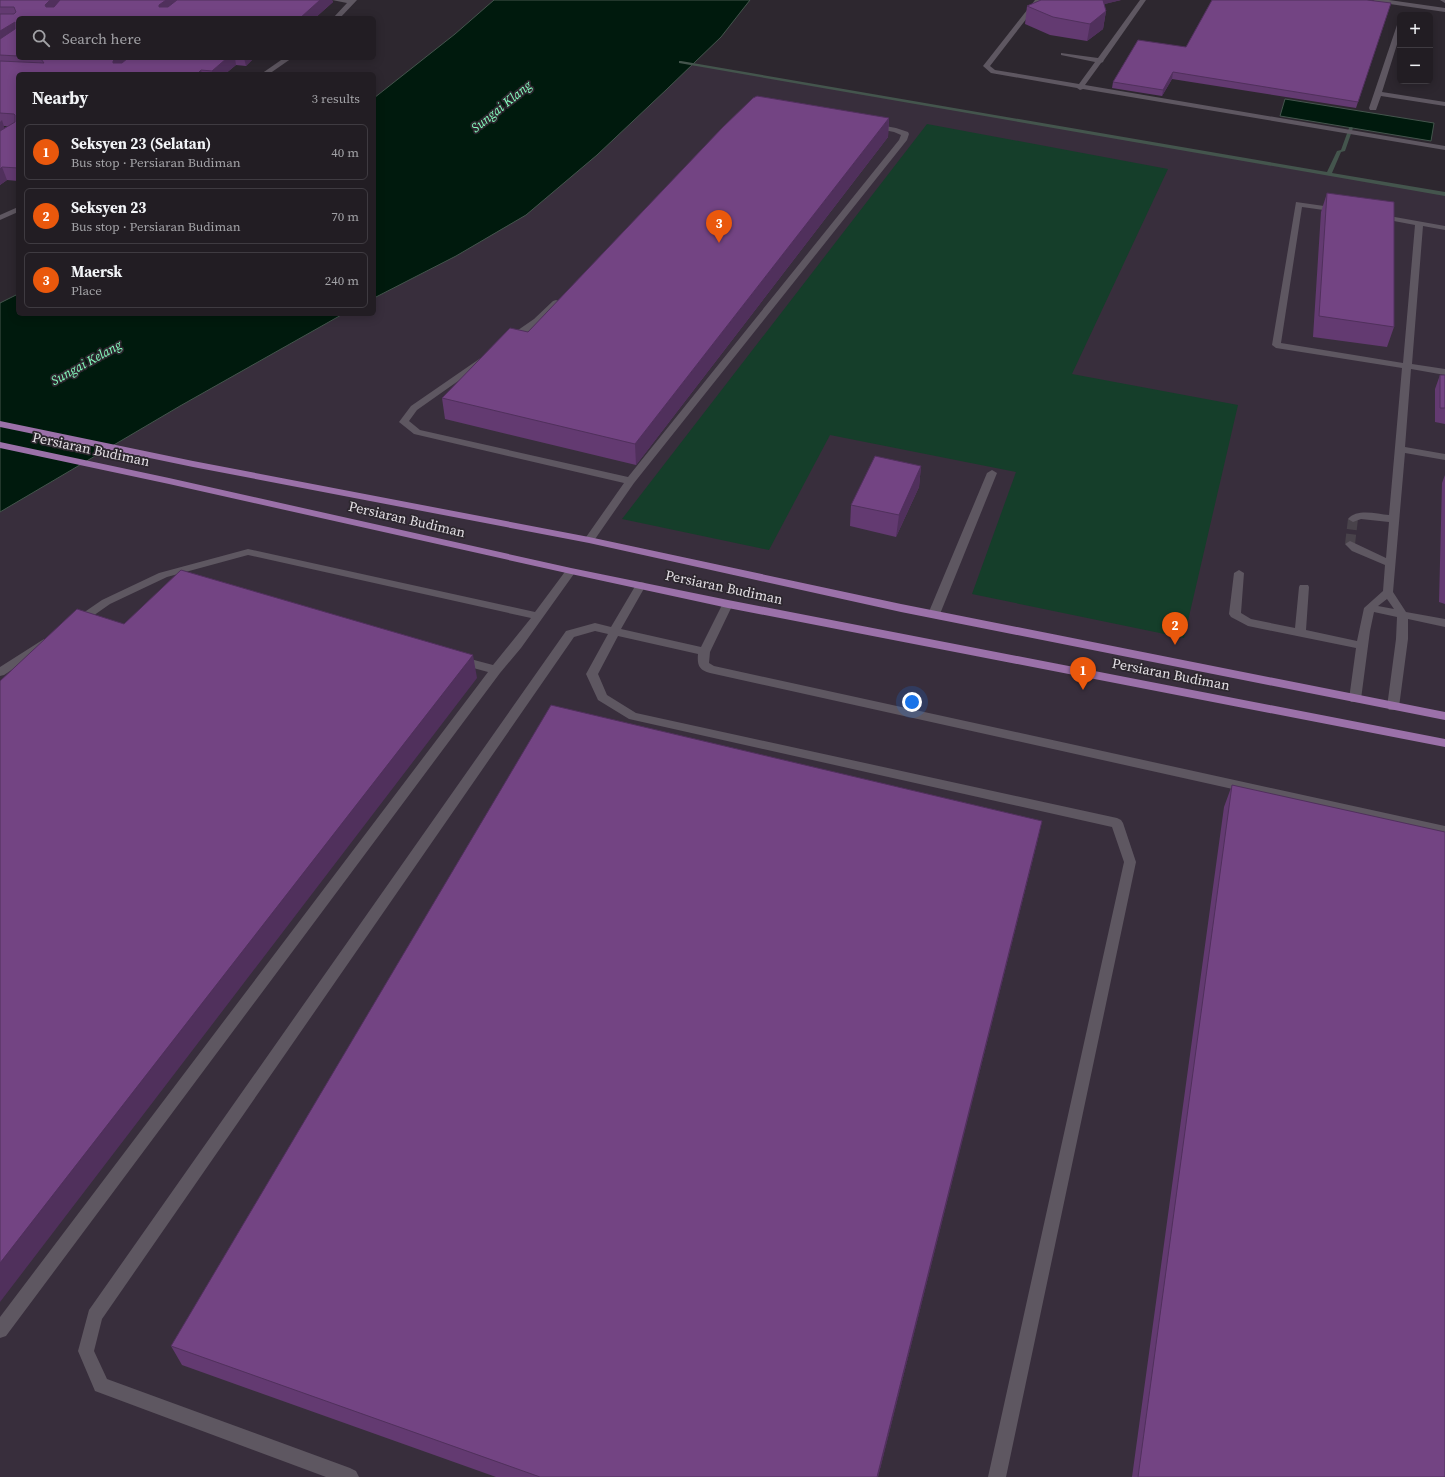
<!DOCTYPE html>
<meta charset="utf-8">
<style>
:root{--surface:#221d23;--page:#2e2a30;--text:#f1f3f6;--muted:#a2a2a6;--line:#3f3b41;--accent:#ea580c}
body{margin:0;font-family:"Source Serif 4",serif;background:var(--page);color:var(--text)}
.controls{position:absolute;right:12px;top:12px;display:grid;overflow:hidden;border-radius:6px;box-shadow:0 2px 10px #0003}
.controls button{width:36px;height:36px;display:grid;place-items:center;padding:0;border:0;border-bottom:1px solid var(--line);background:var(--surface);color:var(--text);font:20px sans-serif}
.you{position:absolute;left:912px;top:702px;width:14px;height:14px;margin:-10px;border:3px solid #fff;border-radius:50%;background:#1a73e8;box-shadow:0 0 0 6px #1a73e833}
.badge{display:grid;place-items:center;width:26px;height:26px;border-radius:50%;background:var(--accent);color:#fff;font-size:13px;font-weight:700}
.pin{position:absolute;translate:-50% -33px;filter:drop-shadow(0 1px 2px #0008)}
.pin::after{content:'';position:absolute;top:21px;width:14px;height:12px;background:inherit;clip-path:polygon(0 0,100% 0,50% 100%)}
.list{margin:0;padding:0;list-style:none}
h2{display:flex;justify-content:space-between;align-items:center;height:52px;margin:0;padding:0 16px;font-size:17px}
h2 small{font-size:13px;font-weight:400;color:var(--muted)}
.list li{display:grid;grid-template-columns:26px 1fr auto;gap:12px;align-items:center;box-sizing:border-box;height:56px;margin:0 8px 8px;padding:0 8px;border:1px solid var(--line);border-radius:6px}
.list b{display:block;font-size:15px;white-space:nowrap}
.list p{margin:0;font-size:13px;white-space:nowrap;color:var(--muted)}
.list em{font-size:13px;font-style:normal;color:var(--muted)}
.icon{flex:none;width:22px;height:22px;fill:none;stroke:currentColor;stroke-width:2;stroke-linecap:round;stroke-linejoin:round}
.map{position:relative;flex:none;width:1445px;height:1477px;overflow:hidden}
.search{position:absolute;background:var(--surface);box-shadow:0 2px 10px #0003;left:16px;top:16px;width:360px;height:44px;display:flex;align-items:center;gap:10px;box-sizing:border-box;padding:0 14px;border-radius:6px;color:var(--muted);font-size:15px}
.panel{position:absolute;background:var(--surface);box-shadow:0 2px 10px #0003;left:16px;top:72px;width:360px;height:244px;border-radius:6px}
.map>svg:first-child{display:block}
</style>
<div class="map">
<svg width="1445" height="1477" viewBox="0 0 1445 1477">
<rect width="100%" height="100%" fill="#2d272f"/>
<!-- built -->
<path fill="#382e3c" d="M692,64L1445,194V1477H0V512L180,406L343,314H374V298L456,256L597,155Z"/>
<!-- green -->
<path fill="#153e2a" d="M927,124L1168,169L1072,374L1238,405L1184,638L972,594L1016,472L830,435L769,550L622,519Z"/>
<!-- water -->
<path fill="#001a0d" stroke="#44554d" d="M494,0H750L721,37L667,89L597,155L526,215L456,256L374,298V98L455,34Z
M1285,99L1434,123L1431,141L1280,116Z
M18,294V314H343L180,406L0,512V303Z"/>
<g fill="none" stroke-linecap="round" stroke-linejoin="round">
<!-- stream -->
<path fill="#44554d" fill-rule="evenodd" d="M681,61L1327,172L1337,151L1341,150L1349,128L1351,127L1353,128L1345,151L1341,152L1332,173L1445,192V196L679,63V61Z"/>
<!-- minor-tunnel -->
<path stroke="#48424a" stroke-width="10" stroke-dasharray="10 4.5" stroke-linecap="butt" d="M1350,544L1353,519"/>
<!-- minor -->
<path fill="#5e5761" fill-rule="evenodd" d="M332,0H357L340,18H333L347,3Z
M1035,0H1041L990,66L995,70L1079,84L1095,62L1061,55V53L1098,58L1140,0H1146L1104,60L1103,62L1101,63L1085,85L1445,146V150L1083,89L1080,90L1077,88L991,73L983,66Z
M1373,0H1389L1445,8V12L1376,2Z
M1440,0H1445V3Z
M1400,23V35L1382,92L1445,102V106L1381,96L1376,110H1370L1369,108L1397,25Z
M284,58H292L269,74H261Z
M869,123L896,128L908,132L909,134L907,140L634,483L593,542H585L584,540L624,483L414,434L399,422L411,406L485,355L488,356L490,358L488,360L417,410L409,421L420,430L628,477L899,140L901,135L894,132L869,127Z
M1296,202L1338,208L1342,210L1338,212L1302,207L1281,343L1403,363L1415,225L1378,218L1374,216L1378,214L1445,226V230L1423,226L1412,364L1445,369V375L1411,369L1405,447L1445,454V460L1405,453L1393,592L1406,612L1445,619V627L1408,619V639L1399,707L1397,710H1389L1387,707L1396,639L1397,617L1374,612L1370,631L1361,699L1359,702H1351L1349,699L1356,648L1248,626L1231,617L1229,614L1234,573L1239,570L1244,573L1241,613L1251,619L1295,628L1299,587L1300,585H1308L1309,587L1306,630L1357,641L1364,608L1383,591L1385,565L1352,551L1345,544L1350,541L1386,558L1389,522L1361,519L1353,522L1348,519C1357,508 1377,514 1389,515L1402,368L1276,348L1272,345ZM1387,599L1394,609L1378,606Z
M18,207V212L0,220V215Z
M556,300L559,301L560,303L559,305C550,313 520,344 508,341L507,339L508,337L534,319L553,301Z
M992,470L997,473L940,614L938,617H930L928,614L987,473Z
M248,549L535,612L567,569H575L576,571L521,648L500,673L6,1336L0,1338V1317L488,672L455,663L453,660L455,657L459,656L493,665L531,618L248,555L167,577L110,604L80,625H72L70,622L102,600L159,573Z
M641,582L645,583L646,585L621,629L701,647L724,601H732L733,604L710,652L709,663L714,666L1445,826V836L710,673C699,670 697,665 698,654L618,636L598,674L607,695L636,713L1117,818L1121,820L1123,823L1136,862L1006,1477H988L1124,862L1112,827L629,719L598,700L586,674L608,634L595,631L574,637L102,1319L94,1351L107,1379L350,1468L356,1471L359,1477H326L95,1391L78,1351L89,1310L566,631L595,623L611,627L637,583Z
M44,639L48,640L50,643L48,646L4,675L0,676V667Z"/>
<!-- major -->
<path fill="#9b71a9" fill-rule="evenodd" d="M0,421L193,461L589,537L901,604L1445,712V720L901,612L589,543L193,467L0,427Z
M0,442L169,478L571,568L728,600L1445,739V747L728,608L571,574L169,484L0,448Z"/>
</g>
<!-- wall -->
<path fill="#633a71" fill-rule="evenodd" d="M0,0H332L333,2L315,18H18V58H254L246,66L236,65L225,74H18V181L7,180L0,185ZM3,126H8L4,128Z
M1041,0H1121L1104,4L1106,11L1103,29L1087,41L1050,35L1025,24L1027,6Z
M1389,9L1356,108L1172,79L1162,96L1112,88L1113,82L1186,47Z
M889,118L888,137L636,465L445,419L442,398L528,332Z
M1327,193L1394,327L1387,347L1313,337L1321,212Z
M1440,375H1445V424L1435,422V389Z
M921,466L919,487L896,537L850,526L851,505Z
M1445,475V604L1439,602L1442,483Z
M1232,785L1445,1477H1132L1224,807Z
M1042,821L1037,843L878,1477H496L182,1365L171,1346Z"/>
<!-- shaded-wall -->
<path fill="#50305c" d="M50,0H63L49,17L45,5Z
M166,0H183L162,17L159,7V5Z
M320,0H332L333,2L315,18H300Z
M1098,0H1121L1097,6Z
M1106,11L1103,29L1087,41L1090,24Z
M15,22L18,33L0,45V31Z
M116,58H134L116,73L113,63V61Z
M227,58H235L236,65L225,74H212V71Z
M244,58H254L246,66Z
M201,70L202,74H197Z
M1173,72L1172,79L1162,96L1163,90Z
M889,118L888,137L636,465L635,444Z
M2,120L6,133L0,138V122Z
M2,167L7,180L0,185V169Z
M921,466L919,487L896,537L899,515Z
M473,655L477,678L0,1302V1263Z
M1042,821L1037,843L878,1477H877Z"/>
<!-- building -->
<path fill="#734483" stroke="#50305c" d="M0,0H50L45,5L46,7H54L60,0H166L159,5V7H168L177,0H320L300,18H18V56L0,55V39L15,29V22L0,31V14H14L16,12L14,7H0Z
M1041,0H1103L1106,11L1090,24L1053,17L1027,6Z
M1212,0H1367L1391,3L1358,102L1173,72L1163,90L1113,82L1138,40L1186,47Z
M35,58H116L113,61V63H122L128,58H227L212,71L201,70L197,74H18V168L2,167L0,169V131L15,122V115L14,114L0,113V61L44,63L41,59Z
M757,96L889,118L635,444L442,398L510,328L528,332L722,128L753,98Z
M1327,193L1394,202V327L1319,316Z
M1440,375H1445V408H1440Z
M875,456L921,466L899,515L851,505Z
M181,570L473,655L0,1263V681L77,609L124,624Z
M551,705L1042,821L877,1477H540L171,1346Z
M1232,785L1445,832V1477H1138Z"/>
<g text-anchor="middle" stroke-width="3.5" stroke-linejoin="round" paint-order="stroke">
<!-- far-water labels -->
<g font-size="13" font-style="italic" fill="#86fdbe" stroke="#2d272f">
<text transform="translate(501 106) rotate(-39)" y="5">Sungai Klang</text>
<text transform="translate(86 362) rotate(-29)" y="5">Sungai Kelang</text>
</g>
<!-- street labels -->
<g font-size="14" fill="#e2dee3" stroke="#2d272f">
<text transform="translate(91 449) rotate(12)" y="5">Persiaran Budiman</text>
<text transform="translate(407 519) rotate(13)" y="5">Persiaran Budiman</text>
<text transform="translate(724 587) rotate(12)" y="5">Persiaran Budiman</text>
<text transform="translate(1171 674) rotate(11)" y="5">Persiaran Budiman</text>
</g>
</g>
</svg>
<div class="controls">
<button>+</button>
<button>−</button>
</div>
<div class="you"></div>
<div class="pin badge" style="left:1083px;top:690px">1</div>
<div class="pin badge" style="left:1175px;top:645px">2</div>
<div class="pin badge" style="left:719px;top:243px">3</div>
<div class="search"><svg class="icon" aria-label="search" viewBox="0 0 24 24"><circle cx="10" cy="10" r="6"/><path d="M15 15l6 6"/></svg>Search here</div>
<section class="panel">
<h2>Nearby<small>3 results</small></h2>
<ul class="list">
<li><span class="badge">1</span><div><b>Seksyen 23 (Selatan)</b><p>Bus stop · Persiaran Budiman</p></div><em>40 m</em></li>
<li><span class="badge">2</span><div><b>Seksyen 23</b><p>Bus stop · Persiaran Budiman</p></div><em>70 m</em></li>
<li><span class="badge">3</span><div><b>Maersk</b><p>Place</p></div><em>240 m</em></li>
</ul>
</section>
</div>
